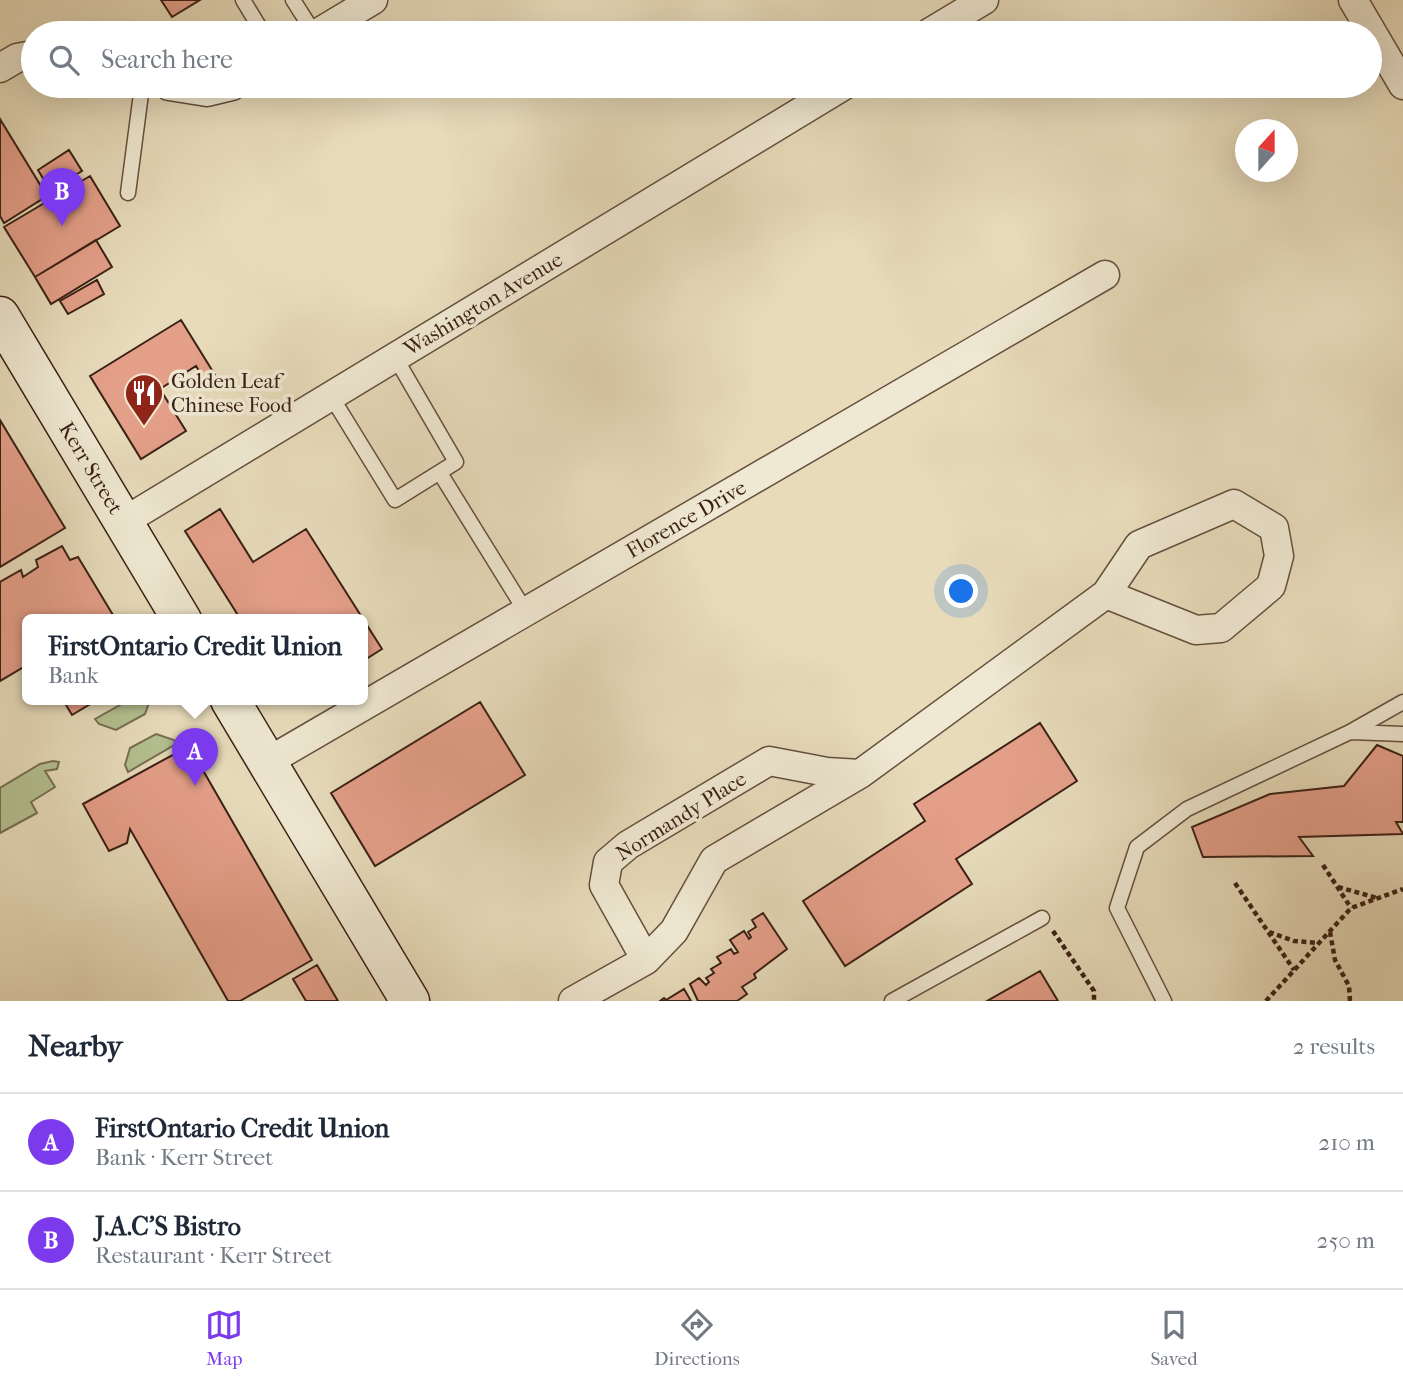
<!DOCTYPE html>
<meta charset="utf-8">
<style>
:root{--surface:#fff;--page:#f2f2f3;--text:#1f2937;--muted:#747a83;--line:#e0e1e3;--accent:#7c3aed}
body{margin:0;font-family:"IM FELL French Canon",serif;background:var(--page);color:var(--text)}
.compass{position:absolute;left:1235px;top:119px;width:63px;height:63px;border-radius:50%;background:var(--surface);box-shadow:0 7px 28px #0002;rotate:21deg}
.you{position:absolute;left:962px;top:592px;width:24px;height:24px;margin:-18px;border:5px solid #fff;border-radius:50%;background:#1a73e8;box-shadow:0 0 0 10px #1a73e833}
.badge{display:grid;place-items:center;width:46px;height:46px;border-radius:50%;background:var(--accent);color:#fff;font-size:23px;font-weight:700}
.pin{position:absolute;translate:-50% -58px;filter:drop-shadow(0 2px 4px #0008)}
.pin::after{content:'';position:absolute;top:37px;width:24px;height:21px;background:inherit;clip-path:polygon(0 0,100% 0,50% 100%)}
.popup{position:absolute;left:22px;top:614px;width:346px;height:91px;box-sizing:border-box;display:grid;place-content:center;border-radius:10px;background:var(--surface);filter:drop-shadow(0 2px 5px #0005);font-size:23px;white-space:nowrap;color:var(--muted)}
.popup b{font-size:26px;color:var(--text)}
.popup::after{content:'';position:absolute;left:50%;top:100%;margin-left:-14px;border:14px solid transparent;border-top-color:var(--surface)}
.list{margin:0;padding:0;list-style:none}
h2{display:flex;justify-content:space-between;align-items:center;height:91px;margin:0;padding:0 28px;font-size:30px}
h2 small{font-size:23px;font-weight:400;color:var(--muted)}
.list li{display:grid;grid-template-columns:46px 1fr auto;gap:21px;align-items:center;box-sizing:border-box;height:98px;padding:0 28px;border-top:2px solid var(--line)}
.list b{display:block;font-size:26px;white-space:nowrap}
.list p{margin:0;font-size:23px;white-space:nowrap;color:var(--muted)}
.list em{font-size:23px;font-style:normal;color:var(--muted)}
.icon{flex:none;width:38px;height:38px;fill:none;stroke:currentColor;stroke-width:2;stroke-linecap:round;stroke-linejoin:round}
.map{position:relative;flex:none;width:1403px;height:1001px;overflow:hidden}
.search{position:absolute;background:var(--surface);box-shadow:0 7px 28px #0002;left:21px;right:21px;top:21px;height:77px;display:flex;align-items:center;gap:18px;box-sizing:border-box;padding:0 24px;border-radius:38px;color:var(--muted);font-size:26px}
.sheet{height:287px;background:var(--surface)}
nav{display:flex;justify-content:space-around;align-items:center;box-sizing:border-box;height:98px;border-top:2px solid var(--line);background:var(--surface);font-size:19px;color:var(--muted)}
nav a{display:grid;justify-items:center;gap:4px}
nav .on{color:var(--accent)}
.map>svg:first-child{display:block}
</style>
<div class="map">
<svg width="1403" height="1001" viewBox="0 0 1403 1001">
<rect width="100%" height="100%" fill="#e7dbba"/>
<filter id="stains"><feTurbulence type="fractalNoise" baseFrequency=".00286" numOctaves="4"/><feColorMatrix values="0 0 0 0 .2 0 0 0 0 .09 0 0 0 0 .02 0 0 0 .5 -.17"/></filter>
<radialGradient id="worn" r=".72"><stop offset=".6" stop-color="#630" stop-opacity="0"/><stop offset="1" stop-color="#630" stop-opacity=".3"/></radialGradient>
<!-- green -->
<path fill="#b4c090" stroke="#777052" stroke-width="2" d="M129,700H150L145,714L116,730L99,724L95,719Z
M156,734L174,740L176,744L128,772L125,765L130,748Z
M53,761L59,762L57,769L45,771L55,787L31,802L37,813L0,833V788L40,764Z"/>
<!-- building -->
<path fill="#e49f89" stroke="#3a2015" stroke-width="2" d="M161,0H200L172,17Z
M0,119L47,196L4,223L0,216Z
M69,150L82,171L50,190L38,170Z
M90,176L120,226L35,277L4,227Z
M96,240L112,267L51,304L35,277Z
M97,280L104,294L68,314L60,301Z
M181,320L215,375L205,381L196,366L160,389L186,431L141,459L90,376Z
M0,420L65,528L0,567Z
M220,509L253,562L306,529L382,649L363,661V620H241L185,531Z
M62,546L70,560L78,557L116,620H27L25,654L27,665L0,681V582L21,570L23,577L38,567L36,560Z
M63,700H97L72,715Z
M480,702L525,775L375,866L331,793Z
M1040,723L1077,781L956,859L972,884L845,966L803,901L925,821L914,804Z
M1377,745L1403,756V822H1396L1403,834L1299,837L1313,856L1203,857L1192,827L1270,794L1344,786Z
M189,746L312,960L240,1001H228L130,829L127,843L109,851L83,804Z
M763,913L787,949L754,974L756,978L742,987L747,994L737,1001H698L690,984L699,978L706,985L709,982L706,978L714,973L711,969L721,963L717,957L731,949L734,954L738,952L730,940L744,931L749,939L751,937L748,932L756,927L752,920Z
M317,965L338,1001H306L293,979Z
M1040,971L1058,1001H987Z
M684,989L691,1001H660L664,998L666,1000Z"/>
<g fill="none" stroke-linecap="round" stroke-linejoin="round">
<!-- service casing -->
<g stroke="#654f3e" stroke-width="17">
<path id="service" d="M243,0L263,33
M293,0L314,33
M128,193L142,86
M331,396L395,500L456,462L395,357
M440,473L526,612
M1351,732L1403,734
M892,1001L1042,918
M1164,1001L1117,908L1137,847L1187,809L1350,732L1403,702"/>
</g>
<!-- minor casing -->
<g stroke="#654f3e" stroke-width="31">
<path id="minor" d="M1353,0L1403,85
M318,33L373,0
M929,33L984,0
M0,68L17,58L33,55
M169,86L207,92L232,86
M123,522L843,86
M267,762L1105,275
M646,960L604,885L608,862L628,845L769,761L827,772L860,774
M573,1001L646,960L674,931L714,860L860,774L1106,594L1139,545L1234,504L1274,528L1279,556L1271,586L1221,628L1196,630L1106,594"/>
</g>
<!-- secondary casing -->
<g stroke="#3a2015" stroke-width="41">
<path id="secondary" d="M0,316L182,620
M230,700L410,1001"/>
</g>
<!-- path -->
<path stroke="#3a2015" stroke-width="4.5" stroke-dasharray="5 3.5" stroke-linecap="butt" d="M1323,865L1351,908
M1235,883L1294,970
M1338,887L1377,898
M1053,931L1094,991V1001
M1269,932L1294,941L1318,943
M1330,932L1335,960L1349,986L1350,1001
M1266,1001L1351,908L1403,889"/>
<!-- service -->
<use href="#service" stroke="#efe8d2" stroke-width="14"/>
<!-- minor -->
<use href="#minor" stroke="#efe8d2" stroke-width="28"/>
<!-- secondary -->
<use href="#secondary" stroke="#efe8d2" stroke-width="38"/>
</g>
<!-- icons -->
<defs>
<g id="restaurant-pin" transform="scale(2.0125)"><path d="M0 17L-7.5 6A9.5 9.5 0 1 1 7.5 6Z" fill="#8f2418" stroke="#efe8d2"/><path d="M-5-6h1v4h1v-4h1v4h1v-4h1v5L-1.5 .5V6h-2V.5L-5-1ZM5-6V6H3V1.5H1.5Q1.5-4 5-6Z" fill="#fff"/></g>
</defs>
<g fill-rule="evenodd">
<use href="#restaurant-pin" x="144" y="393"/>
</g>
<g text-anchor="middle" stroke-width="7" stroke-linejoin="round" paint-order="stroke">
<!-- street labels -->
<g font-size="21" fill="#3a2015" stroke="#efe8d2">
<text transform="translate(483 304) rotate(-31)" y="7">Washington Avenue</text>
<text transform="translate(91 468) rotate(59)" y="7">Kerr Street</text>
<text transform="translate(686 519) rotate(-30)" y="7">Florence Drive</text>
<text transform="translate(681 816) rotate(-32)" y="7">Normandy Place</text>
</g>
<!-- poi labels -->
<g font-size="21" fill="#3a2015" stroke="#efe8d2" text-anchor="start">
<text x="171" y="388">Golden Leaf<tspan x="171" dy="24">Chinese Food</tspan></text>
</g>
</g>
<rect width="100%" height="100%" filter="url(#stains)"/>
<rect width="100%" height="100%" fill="url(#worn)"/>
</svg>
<svg class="compass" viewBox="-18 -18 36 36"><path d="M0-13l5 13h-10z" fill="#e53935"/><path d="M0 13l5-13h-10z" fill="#747a83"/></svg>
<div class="you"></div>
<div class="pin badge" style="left:195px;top:786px">A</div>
<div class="popup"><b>FirstOntario Credit Union</b>Bank</div>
<div class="pin badge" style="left:62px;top:226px">B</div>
<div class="search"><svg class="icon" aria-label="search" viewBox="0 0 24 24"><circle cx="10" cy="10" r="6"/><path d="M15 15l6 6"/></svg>Search here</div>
</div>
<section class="sheet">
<h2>Nearby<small>2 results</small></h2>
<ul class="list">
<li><span class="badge">A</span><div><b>FirstOntario Credit Union</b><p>Bank · Kerr Street</p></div><em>210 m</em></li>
<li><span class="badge">B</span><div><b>J.A.C’S Bistro</b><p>Restaurant · Kerr Street</p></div><em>250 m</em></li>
</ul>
</section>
<nav>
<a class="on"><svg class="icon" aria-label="map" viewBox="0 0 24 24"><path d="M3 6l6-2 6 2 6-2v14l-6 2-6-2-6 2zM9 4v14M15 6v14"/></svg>Map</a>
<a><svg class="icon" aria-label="directions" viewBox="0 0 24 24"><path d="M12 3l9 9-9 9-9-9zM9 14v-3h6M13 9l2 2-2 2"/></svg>Directions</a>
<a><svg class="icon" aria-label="saved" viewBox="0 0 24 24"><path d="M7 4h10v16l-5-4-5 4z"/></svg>Saved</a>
</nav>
